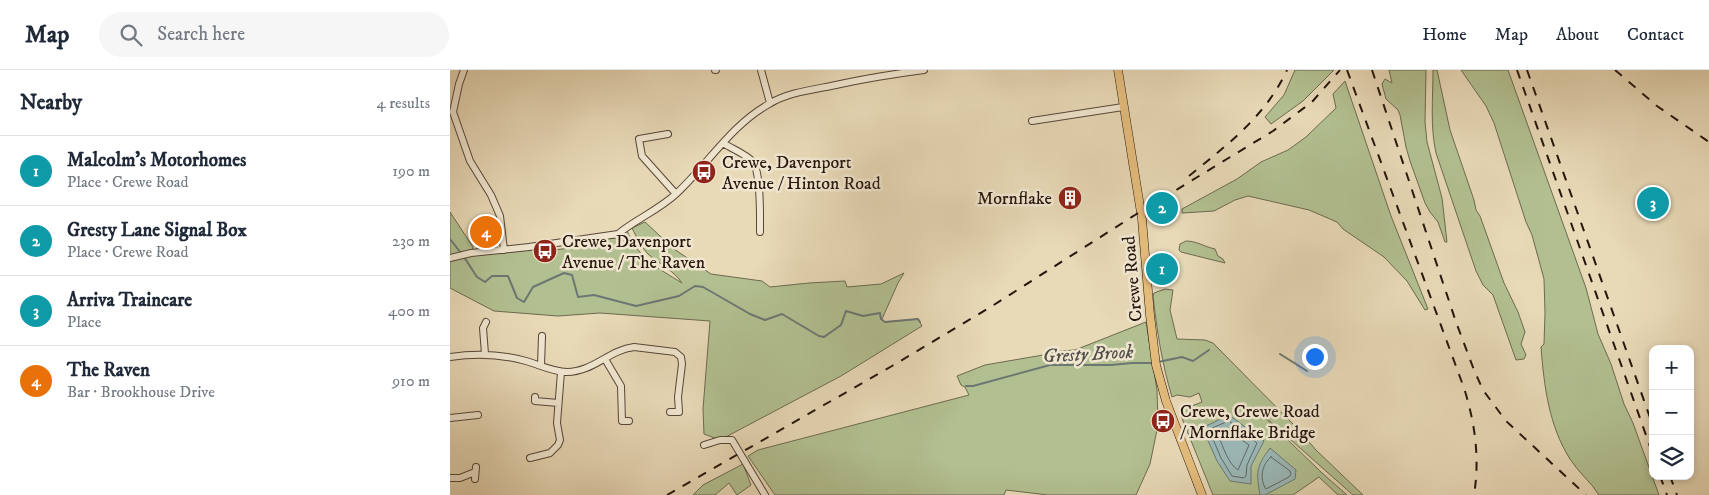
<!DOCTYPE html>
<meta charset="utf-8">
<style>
:root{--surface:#fff;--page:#f6f6f7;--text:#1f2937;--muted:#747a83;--line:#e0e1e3;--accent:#1a73e8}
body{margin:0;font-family:"IM FELL DW Pica",serif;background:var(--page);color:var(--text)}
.controls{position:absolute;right:15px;bottom:15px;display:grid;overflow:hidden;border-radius:10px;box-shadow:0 2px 8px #0003}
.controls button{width:45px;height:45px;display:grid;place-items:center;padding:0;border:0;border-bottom:1px solid var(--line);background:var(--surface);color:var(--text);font:25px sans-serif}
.you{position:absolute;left:864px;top:286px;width:18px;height:18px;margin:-12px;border:4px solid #fff;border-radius:50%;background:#1a73e8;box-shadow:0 0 0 8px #1a73e833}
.badge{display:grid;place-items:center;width:32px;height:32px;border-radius:50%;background:var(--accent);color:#fff;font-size:16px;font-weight:700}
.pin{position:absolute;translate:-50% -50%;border:2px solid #fff;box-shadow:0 1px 5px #0006}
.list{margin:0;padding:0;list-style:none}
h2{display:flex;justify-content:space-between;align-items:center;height:65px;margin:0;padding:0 20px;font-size:21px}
h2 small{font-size:16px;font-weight:400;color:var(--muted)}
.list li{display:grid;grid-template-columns:32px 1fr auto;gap:15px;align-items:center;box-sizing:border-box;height:70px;padding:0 20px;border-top:1px solid var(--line)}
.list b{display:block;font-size:19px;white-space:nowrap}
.list p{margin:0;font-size:16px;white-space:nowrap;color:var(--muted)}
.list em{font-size:16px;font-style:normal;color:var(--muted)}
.icon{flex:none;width:28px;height:28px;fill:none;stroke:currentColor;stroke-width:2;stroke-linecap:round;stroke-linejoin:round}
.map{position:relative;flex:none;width:1259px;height:425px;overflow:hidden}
header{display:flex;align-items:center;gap:30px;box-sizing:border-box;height:70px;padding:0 25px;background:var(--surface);border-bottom:1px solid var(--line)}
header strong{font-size:24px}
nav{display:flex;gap:28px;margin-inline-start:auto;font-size:18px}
.search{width:350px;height:45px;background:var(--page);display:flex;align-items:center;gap:12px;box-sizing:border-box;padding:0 18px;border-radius:28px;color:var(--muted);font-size:19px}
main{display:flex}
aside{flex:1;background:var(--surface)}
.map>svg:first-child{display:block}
</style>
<header>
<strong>Map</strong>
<div class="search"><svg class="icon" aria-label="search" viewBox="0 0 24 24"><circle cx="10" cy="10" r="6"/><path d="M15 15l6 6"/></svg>Search here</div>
<nav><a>Home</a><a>Map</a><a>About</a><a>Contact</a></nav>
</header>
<main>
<aside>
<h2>Nearby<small>4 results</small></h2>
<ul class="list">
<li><span class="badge" style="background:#0f9aa8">1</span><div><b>Malcolm's Motorhomes</b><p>Place · Crewe Road</p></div><em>190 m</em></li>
<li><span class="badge" style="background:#0f9aa8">2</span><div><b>Gresty Lane Signal Box</b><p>Place · Crewe Road</p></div><em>230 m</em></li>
<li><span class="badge" style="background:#0f9aa8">3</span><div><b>Arriva Traincare</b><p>Place</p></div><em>400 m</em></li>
<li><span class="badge" style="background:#e8710a">4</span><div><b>The Raven</b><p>Bar · Brookhouse Drive</p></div><em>910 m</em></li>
</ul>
</aside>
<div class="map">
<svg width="1259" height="425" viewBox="0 0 1259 425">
<rect width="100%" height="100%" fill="#e8d9b7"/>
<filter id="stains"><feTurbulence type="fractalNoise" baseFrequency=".004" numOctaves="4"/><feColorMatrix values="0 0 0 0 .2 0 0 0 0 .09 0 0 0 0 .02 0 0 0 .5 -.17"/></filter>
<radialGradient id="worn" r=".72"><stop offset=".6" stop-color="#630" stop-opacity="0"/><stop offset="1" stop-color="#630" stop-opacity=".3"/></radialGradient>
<!-- green -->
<path fill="#b2c091" stroke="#6c6a4f" d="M845,0H884L853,31L821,54L815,47L834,25Z
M939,0H976L975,52L977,72L992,128L997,172H995L988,152L980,142L975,133L960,91L956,77L950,45L948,40L936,29L932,14L935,9L942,13Z
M983,0H987L1000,60L1024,130L1026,140L1030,146L1054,213L1068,242L1075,262L1071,274L1076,285L1074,289L1066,290L1043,225L1033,215L1026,201L986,83C980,56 983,28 983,0Z
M1011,0H1058L1136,218L1148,264L1161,294L1174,334L1183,353L1209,425H1149C1141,412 1128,402 1120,389C1099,356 1094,316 1091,277L1094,274L1095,243L1094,209L1082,165L1076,152L1044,53L1036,36Z
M895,11L941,146L978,239L975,240L957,211L934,187L893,159L887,152L859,140L798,126L785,130L764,141L732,143V139L787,109L811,92L838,80L856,67L886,38L883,24Z
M0,142L23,177L21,183L79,177L95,181L129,177L177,161C191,191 205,196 232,213C224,201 210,194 199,185C191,177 187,168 182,158L195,152L224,179L261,204L312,211L320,217L359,213L395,211L397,217L431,214L454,203L448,213L432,249L435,252L468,249L472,256L391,306L270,370L254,364L253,339L260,251L150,243L108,246L44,241L0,218Z
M736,171C747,171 755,177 765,179L768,186L773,189L775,193L731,182L729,180L730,174Z
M715,219L723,220L720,240L727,269L755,270L763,273L848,359L866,380L913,425H903L806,339L872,403L897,425H888L869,407L843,425H763L729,341L752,332L749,323L740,327L727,325L722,327C712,294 707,261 703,226L704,223Z
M696,252L707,320L708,355L700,394L686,425H598L556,420L554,425H325L298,386L308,380L519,325L515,317L511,315L507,306L535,295L593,285L609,281L625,280Z
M293,394L301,415L287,425L279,413L265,425H243L253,415Z"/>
<!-- water -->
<path fill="#9ab8b7" stroke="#6c7773" d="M779,345L814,371L801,396V414L780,411L767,391L753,359L756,356Z
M820,378L846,400L845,409L815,425H810C806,402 806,397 820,378Z"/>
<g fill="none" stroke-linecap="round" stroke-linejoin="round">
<!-- shore -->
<path stroke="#606662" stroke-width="1" d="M779,351L807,373L797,395L796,406L794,408L782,406L771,388L760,362L761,359Z
M777,359L799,375L788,400C778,394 773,376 768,365L769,362Z
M821,387L840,401L841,404L839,407L816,419C809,409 812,394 821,387Z"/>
<!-- stream -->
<path stroke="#6c7773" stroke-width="2" d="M0,169L11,183
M14,187L27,207L35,212L42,206H58L67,228L74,232L83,217L114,203L122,205L128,227L144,225L186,236L229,226L245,216L253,217L300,244L315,250L332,244L369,266L374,267L391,255L396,241L413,246L430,243L431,249L435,252L468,249L470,252
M830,284L857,301
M708,292L732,287L743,291L759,280
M516,316H523L600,295H661L682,293H704"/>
<!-- minor casing -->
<g stroke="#564638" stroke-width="8">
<path id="minor" d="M14,0L9,14L3,42L20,91L41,125L50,146L54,180
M265,0H266
M311,0L320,33
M582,51L673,37
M218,64L189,69L192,86L226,124
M273,73C282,79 296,84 303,92C311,103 310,147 310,162
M0,188L21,183L79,177L168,164C186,149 209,140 227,123C258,94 281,55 319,34C337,23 360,20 381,16C412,9 443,4 474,0
M35,284L33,258L36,252
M0,287C26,283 51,284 76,291C90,295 103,302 117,302C143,302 159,280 184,277L225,282L231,287L232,294L228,327L229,342H220
M155,289L171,316L172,351H179
M91,296L92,266
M85,327V331L108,333
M0,348L28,345
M254,375L270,370H282L315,425
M80,388L100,383L108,375L110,370L107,353L111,302
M0,408H10L25,402
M25,409L26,397"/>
</g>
<!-- major casing -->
<g stroke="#26150d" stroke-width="9">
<path id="major" d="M668,0L692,149L700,245L706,295L716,331L752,425"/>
</g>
<!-- minor -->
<use href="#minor" stroke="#f0e6d0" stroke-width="6"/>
<!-- major -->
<use href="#major" stroke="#e4bc7c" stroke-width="8"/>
<!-- rail -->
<path stroke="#26150d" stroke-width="2" stroke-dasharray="9 9" stroke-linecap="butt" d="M897,0L1014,318C1025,353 1030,388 1024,425
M922,0L1006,252L1024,300L1033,320L1056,351L1136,425
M1067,0L1203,385
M1077,0L1203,356
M1165,0L1207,36L1259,72
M739,106C778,74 815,47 837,0
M1210,406L1217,425
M1220,406L1227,425
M217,425L442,296L539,238L685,145L823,61L862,32L890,0"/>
</g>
<!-- icons -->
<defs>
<g id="bus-disc" transform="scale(1.25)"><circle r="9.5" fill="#8f2418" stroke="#f0e6d0"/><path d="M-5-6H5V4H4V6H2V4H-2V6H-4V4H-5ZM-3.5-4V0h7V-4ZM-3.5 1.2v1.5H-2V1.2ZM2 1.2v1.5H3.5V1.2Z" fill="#fff"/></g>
<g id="building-disc" transform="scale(1.25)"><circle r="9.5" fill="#8f2418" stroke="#f0e6d0"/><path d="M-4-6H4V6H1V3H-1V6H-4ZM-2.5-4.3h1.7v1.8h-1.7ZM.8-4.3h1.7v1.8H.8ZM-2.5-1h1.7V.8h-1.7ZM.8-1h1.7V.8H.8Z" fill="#fff"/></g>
</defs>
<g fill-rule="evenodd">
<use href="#bus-disc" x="254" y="102"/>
<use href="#building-disc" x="620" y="128"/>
<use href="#bus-disc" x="95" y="181"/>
<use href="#bus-disc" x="713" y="351"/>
</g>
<g text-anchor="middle" stroke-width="5" stroke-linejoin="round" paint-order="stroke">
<!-- poi labels -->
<g font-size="18" fill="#26150d" stroke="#f0e6d0" text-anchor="start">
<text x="272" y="98">Crewe, Davenport<tspan x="272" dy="21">Avenue / Hinton Road</tspan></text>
<text x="602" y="134" text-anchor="end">Mornflake</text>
<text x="112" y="177">Crewe, Davenport<tspan x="112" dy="21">Avenue / The Raven</tspan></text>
<text x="730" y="347">Crewe, Crewe Road<tspan x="730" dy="21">/ Mornflake Bridge</tspan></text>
</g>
<!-- street labels -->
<g font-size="18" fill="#26150d" stroke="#f0e6d0">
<text transform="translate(682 209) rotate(-95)" y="6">Crewe Road</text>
</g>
<!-- water labels -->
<g font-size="19" font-style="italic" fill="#4f4e48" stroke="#f0e6d0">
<text transform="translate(638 283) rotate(-3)" y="7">Gresty Brook</text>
</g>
</g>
<rect width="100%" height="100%" filter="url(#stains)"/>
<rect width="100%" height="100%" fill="url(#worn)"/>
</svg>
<div class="controls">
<button>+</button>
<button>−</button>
<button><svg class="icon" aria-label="layers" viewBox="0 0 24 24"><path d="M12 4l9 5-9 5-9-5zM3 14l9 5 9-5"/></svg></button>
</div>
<div class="you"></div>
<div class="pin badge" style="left:712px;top:199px;background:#0f9aa8">1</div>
<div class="pin badge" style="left:712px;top:138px;background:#0f9aa8">2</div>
<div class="pin badge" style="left:1203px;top:133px;background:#0f9aa8">3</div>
<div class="pin badge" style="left:36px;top:162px;background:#e8710a">4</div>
</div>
</main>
